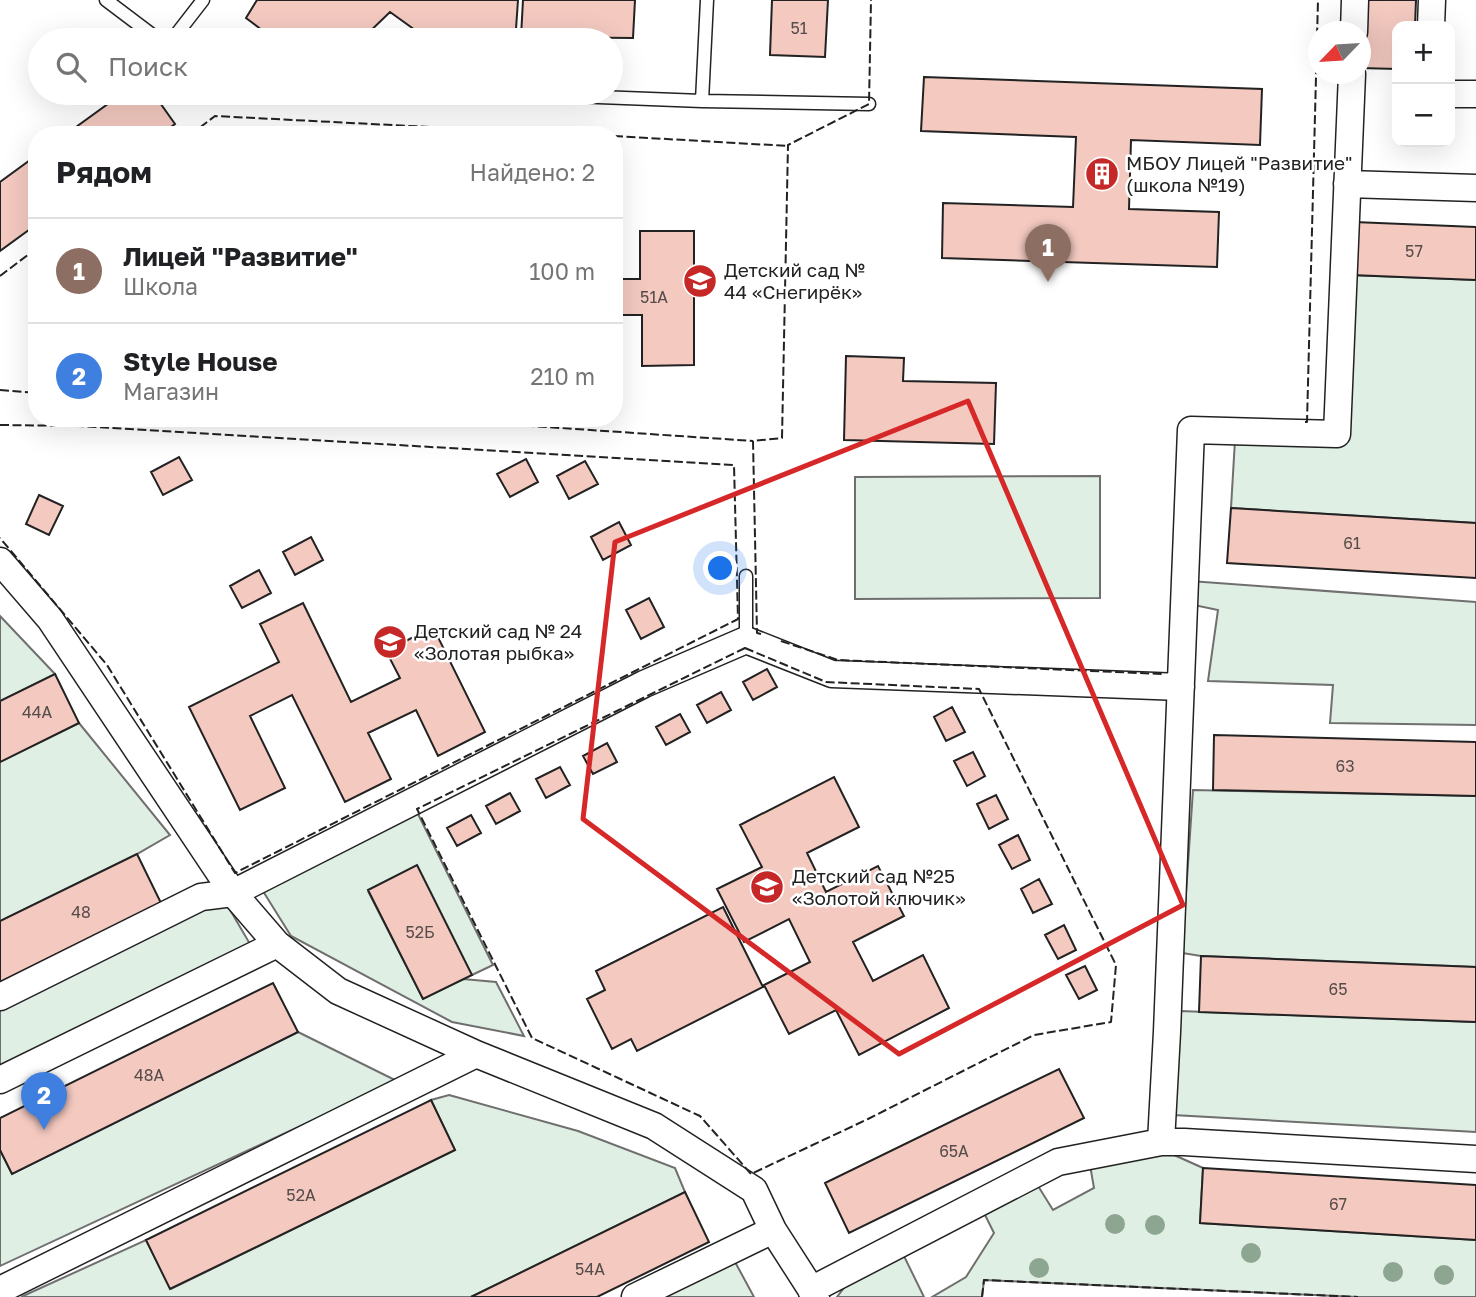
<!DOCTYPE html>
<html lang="ru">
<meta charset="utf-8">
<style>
:root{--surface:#fff;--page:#f2f2f2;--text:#202124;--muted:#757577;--line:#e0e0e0;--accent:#c62828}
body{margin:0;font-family:"Golos Text",sans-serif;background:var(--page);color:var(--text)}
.controls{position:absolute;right:21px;top:21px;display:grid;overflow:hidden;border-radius:14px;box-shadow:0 7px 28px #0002}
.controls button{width:63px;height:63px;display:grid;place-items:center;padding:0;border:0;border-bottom:2px solid var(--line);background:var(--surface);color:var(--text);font:35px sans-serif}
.compass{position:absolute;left:1308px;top:21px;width:63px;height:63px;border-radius:50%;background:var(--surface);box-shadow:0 7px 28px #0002;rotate:245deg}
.you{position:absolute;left:721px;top:569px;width:24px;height:24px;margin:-18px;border:5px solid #fff;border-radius:50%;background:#1a73e8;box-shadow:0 0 0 10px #1a73e833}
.badge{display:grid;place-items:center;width:46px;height:46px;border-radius:50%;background:var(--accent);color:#fff;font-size:23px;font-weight:700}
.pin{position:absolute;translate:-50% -58px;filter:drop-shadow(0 2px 4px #0008)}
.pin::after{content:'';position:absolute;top:37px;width:24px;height:21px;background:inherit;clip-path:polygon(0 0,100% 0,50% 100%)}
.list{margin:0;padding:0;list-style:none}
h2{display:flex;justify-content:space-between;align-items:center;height:91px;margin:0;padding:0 28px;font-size:30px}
h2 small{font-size:23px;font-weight:400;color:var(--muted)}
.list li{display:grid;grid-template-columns:46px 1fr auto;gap:21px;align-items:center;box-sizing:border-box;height:105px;padding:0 28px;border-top:2px solid var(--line)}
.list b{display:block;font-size:26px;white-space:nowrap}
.list p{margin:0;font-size:23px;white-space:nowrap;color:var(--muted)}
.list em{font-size:23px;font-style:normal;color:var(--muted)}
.icon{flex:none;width:38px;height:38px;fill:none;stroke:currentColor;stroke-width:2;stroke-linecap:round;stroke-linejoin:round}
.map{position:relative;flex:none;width:1476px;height:1297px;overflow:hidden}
.search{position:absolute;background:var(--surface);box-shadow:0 7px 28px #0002;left:28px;top:28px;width:595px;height:77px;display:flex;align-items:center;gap:18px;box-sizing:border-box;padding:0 24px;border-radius:38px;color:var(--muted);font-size:26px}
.panel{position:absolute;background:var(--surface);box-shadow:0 7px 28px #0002;left:28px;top:126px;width:595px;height:301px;border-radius:28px}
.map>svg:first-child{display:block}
</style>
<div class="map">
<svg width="1476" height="1297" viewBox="0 0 1476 1297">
<rect width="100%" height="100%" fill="#fff"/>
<!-- green -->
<path fill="#e0efe3" stroke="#6f6f6f" stroke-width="2" d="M1351,275L1476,280V523L1231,508L1235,440L1344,441Z
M1100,476V598L855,599V477Z
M1190,581L1476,602V725L1330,723L1333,685L1208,681L1218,610L1189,604Z
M0,616L55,674L0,701Z
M79,723L170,835L137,854L0,921V762Z
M1193,790L1476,796V967L1201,956L1182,953Z
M417,812L493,965L472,975L368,891L423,999L463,979L496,982L524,1036L452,1022L291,936L261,888Z
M226,903L250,944L0,1075V1007L203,905Z
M1180,1011L1476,1022V1132L1173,1115Z
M298,1032L397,1081L0,1266V1150L12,1174Z
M449,1095L578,1131L675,1168L685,1192L471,1297H21L146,1240L171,1289L455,1150L431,1100Z
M1163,1150L1203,1168L1200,1223L1476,1240V1297H1358L984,1280L982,1297H932L966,1277L994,1233L983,1211L1035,1181L1053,1210L1094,1188L1090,1165Z
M901,1250L924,1297H837L856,1272Z
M734,1260L754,1297H659Z"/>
<!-- building -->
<path fill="#f3c9c0" stroke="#222" stroke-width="2" d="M257,0H518L516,29L455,40H429L390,12L361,40H341L331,34L316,40H275L246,18Z
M523,0H635L633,38L521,37Z
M772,0H828L825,57L770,55Z
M1359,0H1416L1415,26H1397V69L1360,68Z
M924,77L1262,89L1260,145L1131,140L1129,209L1219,212L1217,267L942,258L943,203L1073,207L1076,137L921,131Z
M123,93H153L175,124L160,135H65Z
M37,155V224L0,251V182Z
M1354,222L1476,227V280L1351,275Z
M640,231H694V365L642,366V315H614V279H640Z
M846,356L904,358L903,381L996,383L994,444L844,440Z
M179,457L192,480L163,495L151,472Z
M526,459L538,482L510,497L497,474Z
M585,461L598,484L569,499L557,476Z
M39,495L63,506L49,535L26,524Z
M1231,508L1476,523V578L1227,563Z
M619,522L631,545L603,560L591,537Z
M311,537L323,560L295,575L283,552Z
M259,570L271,593L242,608L230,586Z
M649,598L664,627L641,639L626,610Z
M303,603L351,702L400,678L386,651L433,627L485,732L438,756L416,710L368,733L391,779L345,802L292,695L250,716L285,788L240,810L189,707L279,662L260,624Z
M767,669L777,687L753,700L743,682Z
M55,674L79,723L0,762V701Z
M721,692L731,710L707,723L697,705Z
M952,707L965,732L946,741L934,717Z
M680,714L690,732L666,745L656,727Z
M1214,735L1476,742V796L1213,790Z
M607,743L617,762L593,774L583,756Z
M973,752L985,776L967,786L954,761Z
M560,767L570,785L546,798L536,779Z
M834,777L859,827L807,853L826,892L878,866L904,916L853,942L873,981L923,955L949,1008L859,1055L836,1010L789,1034L764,985L810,962L789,919L744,942L717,889L762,867L740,825Z
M510,793L520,811L496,824L486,806Z
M996,795L1008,819L989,829L977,804Z
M471,815L481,833L457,846L447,828Z
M1018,835L1030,860L1012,869L999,845Z
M137,854L161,903L0,982V921Z
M417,865L472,975L423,999L368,890Z
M1039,879L1052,904L1033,913L1021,889Z
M723,907L763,987L637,1051L631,1039L612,1049L587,999L605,990L596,971Z
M1064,925L1076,950L1058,959L1045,935Z
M1201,956L1476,967V1022L1199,1012Z
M1085,966L1097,990L1079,999L1066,975Z
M273,983L298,1032L12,1174L0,1150V1118Z
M1059,1069L1084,1118L849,1233L825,1183Z
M431,1100L455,1150L170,1289L146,1240Z
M1203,1168L1476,1185V1240L1200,1223Z
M685,1192L709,1242L597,1297H471Z"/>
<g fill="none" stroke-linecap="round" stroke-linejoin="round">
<!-- service casing -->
<g stroke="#222" stroke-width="15">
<path id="service" d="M106,0L159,40
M172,40L203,0
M497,93L702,101L869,104
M702,101L707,0
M746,576V640"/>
</g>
<!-- minor casing -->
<g stroke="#222" stroke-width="29">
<path id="minor" d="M1431,26L1432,0
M1354,32L1355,0
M1450,94H1476
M1347,184L1476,188
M0,561L50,619L233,893L277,944L338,991L476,1054L654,1126L754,1190L773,1230L816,1297
M0,997L201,897L233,893L644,684L746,640L832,674L1181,687
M0,1080L277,944
M1161,1142L1167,1032L1191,430L1337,434L1352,74
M0,1290L476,1054
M811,1290L1058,1162L1161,1142H1184L1476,1159
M635,1297L773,1230"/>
</g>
<!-- service -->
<use href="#service" stroke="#fff" stroke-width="12"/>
<!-- minor -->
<use href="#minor" stroke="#fff" stroke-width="26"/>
<!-- fence -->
<path stroke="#222" stroke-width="2" stroke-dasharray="9 3.5" stroke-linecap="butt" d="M190,135L215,116L587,135
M614,136L788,146
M0,276L37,248
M0,390L37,393
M413,418L753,441
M1305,422H1307L1318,0
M0,425L78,426L734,465L738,619L235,873L107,665L0,538
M761,634L757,633L753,441L782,438L788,145L869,104L871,0
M781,641L838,660L1162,674
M745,648L826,682L979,689L1116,965L1111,1022L1034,1035L868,1119L751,1174L700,1116L532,1038L417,809Z
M982,1297L984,1280L1358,1297"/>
</g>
<!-- trees -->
<g fill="#8da692">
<circle cx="1115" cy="1224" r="10"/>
<circle cx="1155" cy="1225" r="10"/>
<circle cx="1251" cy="1253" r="10"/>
<circle cx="1039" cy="1268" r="10"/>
<circle cx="1393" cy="1272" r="10"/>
<circle cx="1444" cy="1275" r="10"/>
</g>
<!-- marked area -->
<path fill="none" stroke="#d62828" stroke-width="5" stroke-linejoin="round" d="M968,401L1183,905L899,1054L583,819L615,542Z"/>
<!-- icons -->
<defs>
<g id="building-disc" transform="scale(1.75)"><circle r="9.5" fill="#c62828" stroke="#fff"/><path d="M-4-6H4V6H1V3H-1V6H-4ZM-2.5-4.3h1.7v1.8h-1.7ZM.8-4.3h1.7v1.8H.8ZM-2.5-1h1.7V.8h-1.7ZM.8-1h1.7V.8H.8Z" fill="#fff"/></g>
<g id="school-disc" transform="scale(1.75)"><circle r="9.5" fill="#c62828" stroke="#fff"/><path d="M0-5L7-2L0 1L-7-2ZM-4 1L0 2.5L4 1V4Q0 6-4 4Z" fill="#fff"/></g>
</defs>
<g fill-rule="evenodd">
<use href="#building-disc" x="1102" y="174"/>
<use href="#school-disc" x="700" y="281"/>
<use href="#school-disc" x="390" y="642"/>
<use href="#school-disc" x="767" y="887"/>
</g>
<g text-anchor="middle" stroke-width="5" stroke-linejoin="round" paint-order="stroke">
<!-- number labels -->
<g font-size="16" fill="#564c4a">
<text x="799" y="34">51</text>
<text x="1414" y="257">57</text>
<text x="654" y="303">51А</text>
<text x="1352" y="549">61</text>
<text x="37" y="718">44А</text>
<text x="1345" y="772">63</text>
<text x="81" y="918">48</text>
<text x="420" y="938">52Б</text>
<text x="1338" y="995">65</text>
<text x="149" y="1081">48А</text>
<text x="954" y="1157">65А</text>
<text x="301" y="1201">52А</text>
<text x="1338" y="1210">67</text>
<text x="590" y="1275">54А</text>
</g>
<!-- poi labels -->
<g font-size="19" fill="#222" stroke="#fff" text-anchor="start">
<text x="1126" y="170">МБОУ Лицей "Развитие"<tspan x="1126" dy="22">(школа №19)</tspan></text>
<text x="724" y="277">Детский сад №<tspan x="724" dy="22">44 «Снегирёк»</tspan></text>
<text x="414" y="638">Детский сад № 24<tspan x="414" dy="22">«Золотая рыбка»</tspan></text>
<text x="792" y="883">Детский сад №25<tspan x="792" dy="22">«Золотой ключик»</tspan></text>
</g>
</g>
</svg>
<div class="controls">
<button>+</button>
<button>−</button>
</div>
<svg class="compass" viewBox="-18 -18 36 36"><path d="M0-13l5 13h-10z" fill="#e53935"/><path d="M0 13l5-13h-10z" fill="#757577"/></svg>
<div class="you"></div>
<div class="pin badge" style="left:1048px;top:282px;background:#8d6e63">1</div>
<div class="pin badge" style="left:44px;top:1130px;background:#3f7fe0">2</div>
<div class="search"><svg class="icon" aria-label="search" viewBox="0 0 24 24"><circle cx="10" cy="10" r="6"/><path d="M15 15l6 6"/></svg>Поиск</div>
<section class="panel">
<h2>Рядом<small>Найдено: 2</small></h2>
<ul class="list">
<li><span class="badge" style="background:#8d6e63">1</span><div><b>Лицей &quot;Развитие&quot;</b><p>Школа</p></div><em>100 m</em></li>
<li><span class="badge" style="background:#3f7fe0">2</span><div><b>Style House</b><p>Магазин</p></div><em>210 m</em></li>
</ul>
</section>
</div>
